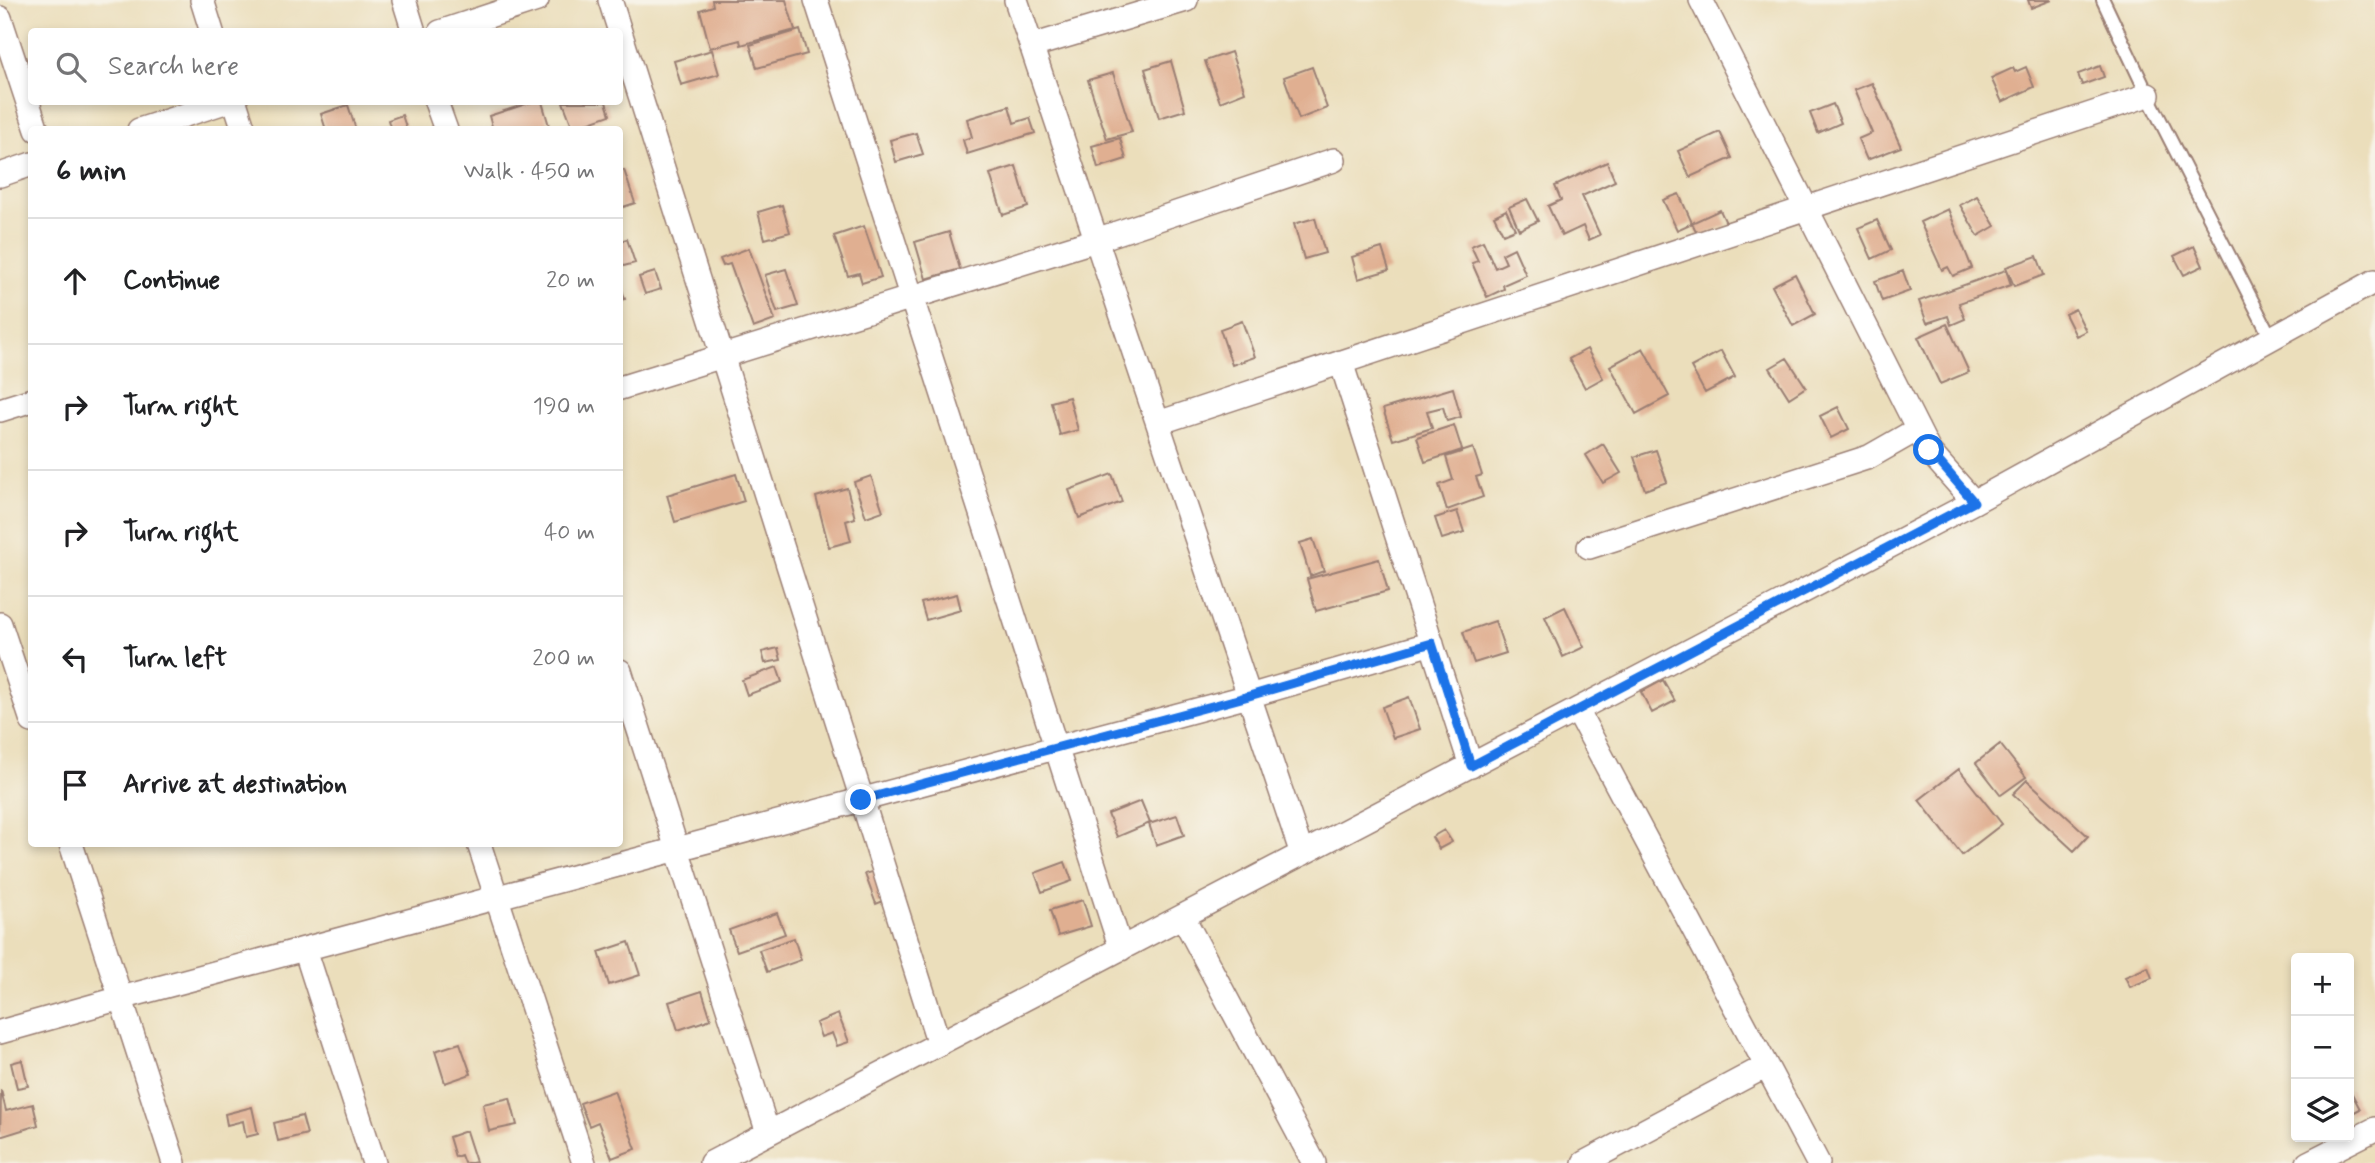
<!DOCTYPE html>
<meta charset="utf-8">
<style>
:root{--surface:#fff;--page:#f2f2f2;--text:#202124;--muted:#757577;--line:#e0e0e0}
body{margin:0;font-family:Mynerve,sans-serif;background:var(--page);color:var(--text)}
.controls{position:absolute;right:21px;bottom:21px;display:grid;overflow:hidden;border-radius:7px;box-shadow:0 4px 10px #0003}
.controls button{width:63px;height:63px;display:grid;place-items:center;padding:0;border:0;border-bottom:2px solid var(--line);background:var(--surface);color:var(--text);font:35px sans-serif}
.stop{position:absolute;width:21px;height:21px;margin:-16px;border:5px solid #1a73e8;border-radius:50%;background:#fff}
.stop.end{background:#1a73e8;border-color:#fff;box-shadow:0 2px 7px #0008}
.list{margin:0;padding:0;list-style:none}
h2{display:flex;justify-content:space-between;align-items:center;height:91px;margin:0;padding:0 28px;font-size:30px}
h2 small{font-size:23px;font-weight:400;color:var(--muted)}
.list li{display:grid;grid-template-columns:46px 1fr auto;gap:21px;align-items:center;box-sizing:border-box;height:126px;padding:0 28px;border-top:2px solid var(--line)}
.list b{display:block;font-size:26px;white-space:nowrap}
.list em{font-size:23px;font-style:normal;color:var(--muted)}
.icon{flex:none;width:38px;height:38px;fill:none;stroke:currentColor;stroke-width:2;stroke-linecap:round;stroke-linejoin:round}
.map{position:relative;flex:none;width:2375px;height:1163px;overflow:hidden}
.search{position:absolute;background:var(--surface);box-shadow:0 4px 10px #0003;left:28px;top:28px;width:595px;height:77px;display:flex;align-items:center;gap:18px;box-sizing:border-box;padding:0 24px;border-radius:7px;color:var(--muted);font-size:26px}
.panel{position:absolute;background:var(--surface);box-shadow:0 4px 10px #0003;left:28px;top:126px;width:595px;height:721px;border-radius:7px}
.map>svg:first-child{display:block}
</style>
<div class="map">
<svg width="2375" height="1163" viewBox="0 0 2375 1163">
<rect width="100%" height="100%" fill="#f7f3e8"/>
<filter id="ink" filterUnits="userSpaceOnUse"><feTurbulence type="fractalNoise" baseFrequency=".0143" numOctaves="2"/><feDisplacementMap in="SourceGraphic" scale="14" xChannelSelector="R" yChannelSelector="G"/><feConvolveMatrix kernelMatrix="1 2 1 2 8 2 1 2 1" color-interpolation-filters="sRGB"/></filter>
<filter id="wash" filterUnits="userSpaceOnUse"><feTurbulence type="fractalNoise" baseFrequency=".00686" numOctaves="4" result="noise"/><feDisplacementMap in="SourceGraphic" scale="28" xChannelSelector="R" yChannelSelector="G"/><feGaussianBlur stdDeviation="1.57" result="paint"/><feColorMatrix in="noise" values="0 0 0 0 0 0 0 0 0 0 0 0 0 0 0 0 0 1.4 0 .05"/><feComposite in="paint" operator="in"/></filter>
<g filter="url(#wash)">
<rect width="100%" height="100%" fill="#ebdebb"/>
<g id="blocks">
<!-- building -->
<path fill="#e0af91" d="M712,0H786L795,30L741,45L740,40L710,48L700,10L713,6Z
M2028,0H2052L2031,8Z
M800,30L807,54L757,68L750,45Z
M712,50L719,74L681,85L674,61Z
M1231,52L1245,92L1220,102L1205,61Z
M1171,61L1185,110L1159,118L1145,69Z
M2100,66L2104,77L2082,85L2078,74Z
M1312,67L1327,108L1299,119L1284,77Z
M2026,67L2034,87L2002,102L1991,78L2013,68L2015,72Z
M1113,73L1132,132L1107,139L1088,80Z
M1872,83L1901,147L1867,160L1858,139L1872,133L1854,90Z
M532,102H542L550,129L493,130L489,116Z
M563,102H606L610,115L573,128Z
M1833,104L1841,123L1818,133L1810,113Z
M348,105L356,130H326L321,114Z
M1009,106L1014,123L1030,118L1035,133L967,154L963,140L972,137L967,119Z
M402,115L407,130H391L388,120Z
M1720,132L1732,158L1690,177L1678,151Z
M916,133L923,154L896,162L890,140Z
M1120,138L1126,159L1098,168L1092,146Z
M1607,162L1615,181L1582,196L1600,235L1589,240L1583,226L1562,236L1548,206L1561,200L1555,186Z
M1016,166L1028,207L1003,215L990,174Z
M624,170L635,203L620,208V171Z
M1679,194L1692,223L1720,210L1727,225L1699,237L1692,223L1677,230L1663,200Z
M1977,196L1995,226L1978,236L1960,205Z
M1527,199L1538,221L1519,230L1509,207Z
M782,205L790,232L765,239L758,212Z
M1948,209L1972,268L1953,276L1948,267L1942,270L1920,222Z
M1506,210L1515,229L1503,234L1494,216Z
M1315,218L1325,253L1304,259L1294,224Z
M1877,220L1891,250L1872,259L1858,228Z
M864,226L881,277L862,283L859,273L848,276L834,236Z
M949,232L960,269L926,279L915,242Z
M627,239L635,263L620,267V241Z
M1483,241L1495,268L1506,263L1502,254L1514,248L1526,275L1503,285L1504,289L1487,297L1472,263L1478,261L1471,246Z
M2194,246L2203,266L2184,275L2174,256Z
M749,248L775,320L753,328L730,264L723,266L720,259Z
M1382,248L1389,270L1358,279L1352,257Z
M2037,256L2044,275L2014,286L2006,267Z
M786,269L798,306L777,312L765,275Z
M2006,270L2011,285L1959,303L1965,319L1951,325L1948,316L1927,323L1919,301Z
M1903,271L1910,291L1882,301L1875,281Z
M655,272L661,289L645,294L639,277Z
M1795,274L1815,314L1793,326L1772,286Z
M620,284L625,299L620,300Z
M2075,309L2086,331L2076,336L2065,314Z
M1242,321L1255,357L1232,365L1220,329Z
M1947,324L1969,372L1940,384L1918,337Z
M1643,348L1669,396L1636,414L1610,366Z
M1587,349L1603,378L1585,388L1569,359Z
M1721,351L1735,377L1705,393L1691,367Z
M1787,358L1806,387L1789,398L1770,368Z
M1453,388L1461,417L1447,421L1443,407L1427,411L1432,428L1393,440L1383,409Z
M1069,397L1078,430L1060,435L1051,402Z
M1838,407L1849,429L1831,438L1820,416Z
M1454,425L1462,450L1425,462L1417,437Z
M1603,444L1621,473L1603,483L1586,455Z
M1473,448L1482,475L1476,477L1483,497L1447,510L1439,485L1453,480L1446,457Z
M1656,450L1667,482L1645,490L1634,457Z
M736,474L744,501L675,522L667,495Z
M1112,474L1122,502L1079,518L1069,490Z
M871,476L883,511L866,517L854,482Z
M847,488L855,518L846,521L851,541L829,547L816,497Z
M1457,511L1464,532L1442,539L1435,518Z
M1313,539L1324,571L1310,576L1300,543Z
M1379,559L1388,591L1316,611L1307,579Z
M957,594L961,610L926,620L921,603Z
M1565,607L1584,647L1563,657L1545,617Z
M1495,621L1506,653L1474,663L1463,632Z
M778,648L781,660L765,663L762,652Z
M777,667L782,682L747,695L742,680Z
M1663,680L1675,701L1652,713L1641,692Z
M1409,697L1420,729L1393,738L1382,707Z
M2000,744L2026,777L2001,795L1976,763Z
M1959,769L2002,824L1962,855L1919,800Z
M2027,780L2088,836L2074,851L2013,794Z
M1141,801L1150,823L1117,837L1108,814Z
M1177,815L1184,835L1156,845L1149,824Z
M1444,830L1452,842L1439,849L1432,837Z
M1065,862L1072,881L1042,892L1035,873Z
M875,871L886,900L876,904L865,874Z
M1083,900L1091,926L1058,936L1050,910Z
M777,913L785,934L737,951L729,930Z
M794,938L801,960L767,972L759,950Z
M629,942L640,975L609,985L599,952Z
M2148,967L2152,978L2130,987L2125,977Z
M702,991L711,1019L678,1030L669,1002Z
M838,1014L849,1042L837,1046L832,1033L821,1037L816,1023Z
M460,1043L471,1074L445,1083L435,1051Z
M22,1060L28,1086L17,1088L11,1063Z
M2349,1088L2360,1109L2349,1115Z
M1,1090L6,1111L33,1104L38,1125L0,1137Z
M614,1091L636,1149L612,1158L598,1122L589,1126L580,1103Z
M510,1098L517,1125L489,1131L483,1104Z
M252,1107L258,1134L246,1137L243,1121L227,1125L225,1114Z
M302,1116L307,1134L278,1141L274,1123Z
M466,1131L476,1162L472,1163H464L461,1155L455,1157L449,1137Z"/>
</g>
</g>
<g filter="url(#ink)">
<use href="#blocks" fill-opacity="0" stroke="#9a7e73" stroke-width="2"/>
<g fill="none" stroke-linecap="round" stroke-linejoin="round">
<!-- lane casing -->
<g stroke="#9a7e73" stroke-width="16">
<path id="lane" d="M2103,0L2152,104L2271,338"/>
</g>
<!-- street casing -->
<g stroke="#9a7e73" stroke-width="26">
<path id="street" d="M202,0L212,32
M404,0L414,32
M610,0L939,1044
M816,0L1121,949
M1016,0L1302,854
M1701,0L1929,451L1974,502
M0,18L37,130
M440,32L537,0
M1032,46L1186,0
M235,102L244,130
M436,102L446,130
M139,130L225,102
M0,175L32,164
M1341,362L1471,766
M620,388L1096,240L1334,160
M0,410L32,400
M1158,423L2148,95
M1589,547L1869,457L1918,429
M0,624L32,721
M620,671L768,1133
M1577,710L1818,1163
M71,844L174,1163
M479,844L584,1163
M1183,917L1314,1163
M305,949L374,1163
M0,1032L121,998L1249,696L1432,643
M711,1163L1974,502L2375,281
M1584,1163L1766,1066
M2308,1163L2375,1129"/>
</g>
<!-- lane -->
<use href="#lane" stroke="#fff" stroke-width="12"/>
<!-- street -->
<use href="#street" stroke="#fff" stroke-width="23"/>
</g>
</g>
<g fill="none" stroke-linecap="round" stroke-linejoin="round" filter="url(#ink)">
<!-- route -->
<path stroke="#1a73e8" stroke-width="9" d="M861,800L1249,696L1432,643L1471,766L1974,502L1929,450"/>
</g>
</svg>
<div class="controls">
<button>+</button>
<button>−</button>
<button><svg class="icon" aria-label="layers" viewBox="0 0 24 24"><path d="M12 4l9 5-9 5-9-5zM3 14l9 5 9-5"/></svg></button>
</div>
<div class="stop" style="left:1929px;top:450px"></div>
<div class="stop end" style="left:861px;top:800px"></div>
<div class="search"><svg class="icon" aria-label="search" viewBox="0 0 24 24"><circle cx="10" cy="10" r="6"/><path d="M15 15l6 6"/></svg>Search here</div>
<section class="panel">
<h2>6 min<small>Walk · 450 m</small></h2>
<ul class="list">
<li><svg class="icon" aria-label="ahead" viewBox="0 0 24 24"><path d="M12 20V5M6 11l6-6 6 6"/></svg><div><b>Continue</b></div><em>20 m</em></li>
<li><svg class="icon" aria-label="right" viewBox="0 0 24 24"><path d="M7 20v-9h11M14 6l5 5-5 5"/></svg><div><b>Turn right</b></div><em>190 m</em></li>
<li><svg class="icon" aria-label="right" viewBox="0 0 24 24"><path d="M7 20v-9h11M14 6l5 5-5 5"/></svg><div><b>Turn right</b></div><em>40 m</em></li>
<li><svg class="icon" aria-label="left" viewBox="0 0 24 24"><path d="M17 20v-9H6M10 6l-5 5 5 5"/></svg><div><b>Turn left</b></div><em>200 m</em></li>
<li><svg class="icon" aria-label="arrive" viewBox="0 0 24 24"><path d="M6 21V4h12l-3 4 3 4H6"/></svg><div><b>Arrive at destination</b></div></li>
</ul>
</section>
</div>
